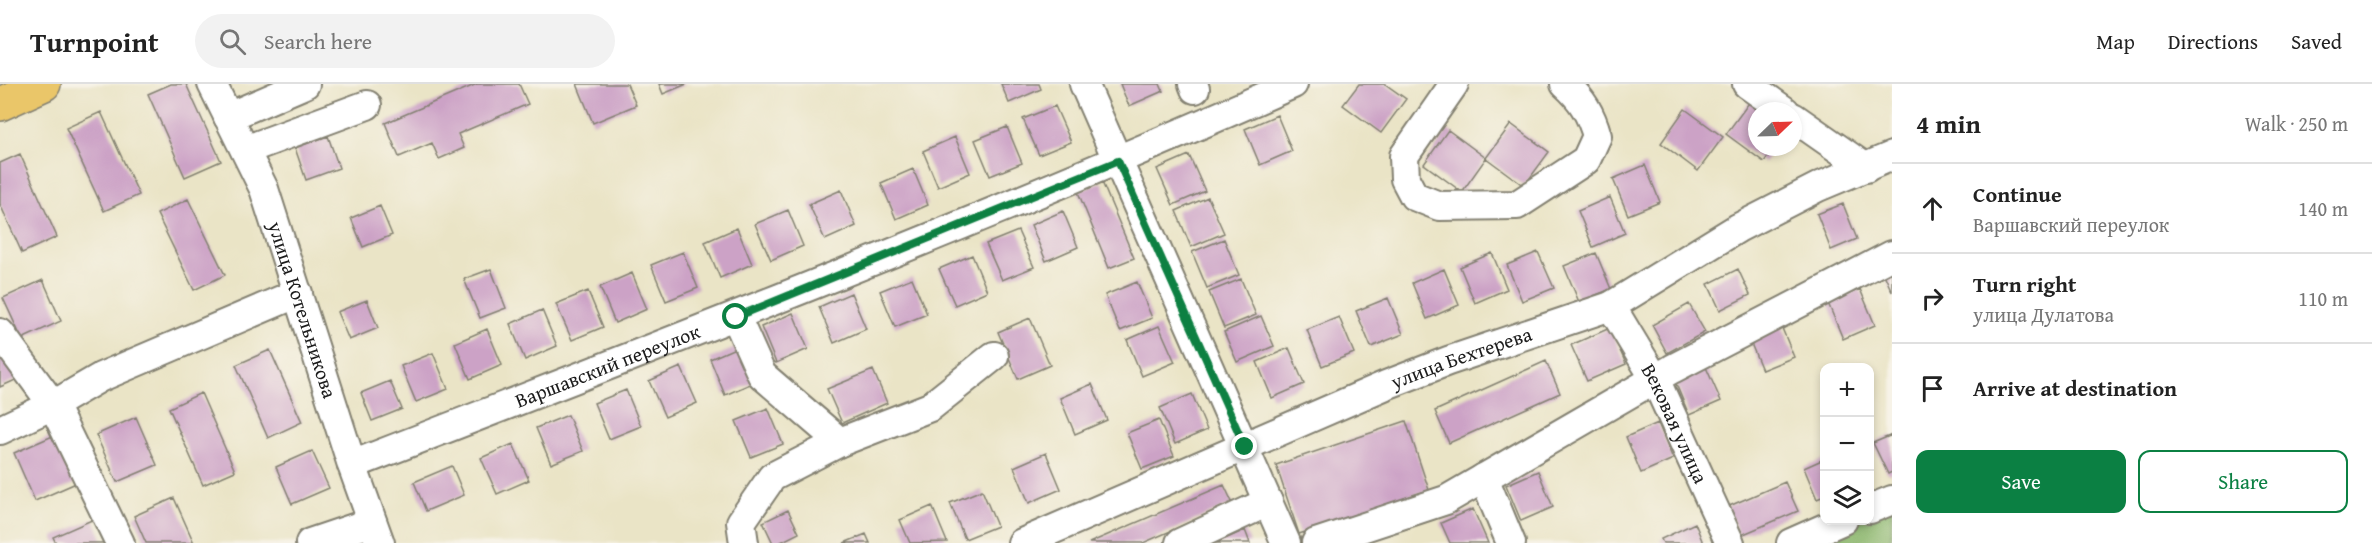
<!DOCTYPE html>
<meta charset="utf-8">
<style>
:root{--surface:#fff;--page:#f2f2f2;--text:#222;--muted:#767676;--line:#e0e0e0;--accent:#0b8043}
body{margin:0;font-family:"Gentium Book Plus",serif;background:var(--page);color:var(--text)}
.controls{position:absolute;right:18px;bottom:18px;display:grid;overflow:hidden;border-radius:12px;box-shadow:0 3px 9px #0003}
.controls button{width:54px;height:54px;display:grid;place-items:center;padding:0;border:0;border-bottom:2px solid var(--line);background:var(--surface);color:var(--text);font:30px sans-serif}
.compass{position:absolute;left:1748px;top:18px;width:54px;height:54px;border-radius:50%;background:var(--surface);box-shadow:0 3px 9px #0003;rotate:67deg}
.stop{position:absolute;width:18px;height:18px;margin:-14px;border:4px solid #0b8043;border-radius:50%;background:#fff}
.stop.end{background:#0b8043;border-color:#fff;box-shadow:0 2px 6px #0008}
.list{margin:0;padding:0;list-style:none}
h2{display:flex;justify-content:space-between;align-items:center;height:78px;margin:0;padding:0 24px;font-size:26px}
h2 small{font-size:20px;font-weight:400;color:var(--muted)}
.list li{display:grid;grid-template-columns:39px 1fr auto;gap:18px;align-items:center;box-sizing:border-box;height:90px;padding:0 24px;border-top:2px solid var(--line)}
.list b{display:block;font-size:22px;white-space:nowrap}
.list p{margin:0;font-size:20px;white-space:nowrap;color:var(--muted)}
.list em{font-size:20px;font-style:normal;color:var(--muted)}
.actions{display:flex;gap:12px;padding:18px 24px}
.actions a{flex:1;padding:14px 0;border:2px solid var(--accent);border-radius:12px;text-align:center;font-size:21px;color:var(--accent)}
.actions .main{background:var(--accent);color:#fff}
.icon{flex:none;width:33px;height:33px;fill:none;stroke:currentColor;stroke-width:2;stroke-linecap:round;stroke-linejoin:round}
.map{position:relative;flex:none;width:1892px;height:459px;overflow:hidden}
header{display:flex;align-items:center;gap:36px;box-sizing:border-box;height:84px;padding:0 30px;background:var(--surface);border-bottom:2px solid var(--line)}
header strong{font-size:28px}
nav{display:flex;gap:33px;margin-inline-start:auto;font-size:21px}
.search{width:420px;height:54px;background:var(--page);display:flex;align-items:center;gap:15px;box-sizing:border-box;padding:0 21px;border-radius:33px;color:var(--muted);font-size:22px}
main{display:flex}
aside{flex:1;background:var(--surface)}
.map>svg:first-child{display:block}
</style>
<header>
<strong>Turnpoint</strong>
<div class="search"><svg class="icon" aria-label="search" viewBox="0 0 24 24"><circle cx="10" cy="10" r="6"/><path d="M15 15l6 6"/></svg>Search here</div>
<nav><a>Map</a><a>Directions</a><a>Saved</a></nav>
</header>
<main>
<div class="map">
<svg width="1892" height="459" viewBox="0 0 1892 459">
<rect width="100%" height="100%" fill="#f7f3e8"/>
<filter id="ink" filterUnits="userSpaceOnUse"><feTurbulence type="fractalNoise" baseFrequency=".0167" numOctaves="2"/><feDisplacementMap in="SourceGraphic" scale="12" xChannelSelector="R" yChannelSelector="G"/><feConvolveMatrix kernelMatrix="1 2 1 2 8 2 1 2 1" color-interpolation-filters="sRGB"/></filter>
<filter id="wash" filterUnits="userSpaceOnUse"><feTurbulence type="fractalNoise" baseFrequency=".008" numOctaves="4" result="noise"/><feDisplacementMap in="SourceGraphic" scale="24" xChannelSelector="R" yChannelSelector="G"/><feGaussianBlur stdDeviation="1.35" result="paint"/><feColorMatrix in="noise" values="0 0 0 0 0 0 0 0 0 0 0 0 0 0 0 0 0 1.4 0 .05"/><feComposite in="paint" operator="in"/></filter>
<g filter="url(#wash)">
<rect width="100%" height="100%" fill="#eae4c6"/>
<!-- forest -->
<path fill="#8db870" stroke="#546a46" stroke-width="1.5" d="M1892,422V457L1887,459H1807L1858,437L1870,436Z"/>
<g id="blocks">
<!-- building -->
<path fill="#cca2c6" d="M171,0H186L221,77L185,93L148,10Z
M477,0H519L528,20L458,50L464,64L439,75L432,59L399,73L385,39Z
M577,0H627L636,21L593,39Z
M659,0H687L663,10Z
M1001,0H1039L1041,5L1009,19Z
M1120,0H1160L1163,7L1129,22Z
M1359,0H1385L1406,15L1381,49L1343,21Z
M1751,16L1766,27H1757V63H1775L1764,78L1726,50Z
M1055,22L1071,58L1039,71L1023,35Z
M1685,25L1723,53L1698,87L1661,59Z
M101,28L139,111L104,127L66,44Z
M1277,31L1292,67L1260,81L1245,45Z
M1511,40L1549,68L1524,102L1486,74L1462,108L1424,80L1448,46L1486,74Z
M1007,43L1022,79L990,92L975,56Z
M328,52L339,84L306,96L295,64Z
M955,53L970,89L938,103L923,67Z
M20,70L57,153L22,169L0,120V79Z
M1189,71L1205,107L1173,121L1157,85Z
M1645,81L1660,118L1628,131L1613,95Z
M913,85L928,121L896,135L881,99Z
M1102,98L1134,174L1109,184L1078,108Z
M841,106L856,142L825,156L809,120Z
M1208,113L1224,149L1191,163L1176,127Z
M1610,113L1625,149L1593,163L1578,127Z
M188,115L225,191L194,206L157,130Z
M1843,120L1857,155L1831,166L1817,130Z
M380,122L392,151L363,163L351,134Z
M788,126L803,162L771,176L755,140Z
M1063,127L1078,163L1046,177L1031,141Z
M737,144L752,180L720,194L705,158Z
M1018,147L1034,183L1002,196L986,160Z
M1224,155L1239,191L1207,204L1192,168Z
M683,168L698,204L666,217L651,181Z
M1538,168L1554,204L1522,217L1507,181Z
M1492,169L1507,205L1475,219L1460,183Z
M1596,169L1611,205L1579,218L1564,182Z
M972,171L987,207L955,221L939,185Z
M491,185L506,224L480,234L464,195Z
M1444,185L1459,221L1427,235L1412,199Z
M1738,185L1750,211L1720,226L1708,200Z
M1892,187V208L1884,190Z
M632,189L647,225L615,239L600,203Z
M912,194L927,230L895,243L880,207Z
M1241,195L1256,231L1224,244L1209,208Z
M43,196L61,237L22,255L3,214Z
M1137,198L1152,234L1120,247L1105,211Z
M1860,205L1875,241L1843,255L1828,219Z
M588,207L603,243L572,256L556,220Z
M851,209L866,245L834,259L819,223Z
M1388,214L1403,250L1371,263L1356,227Z
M367,216L378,244L349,256L337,228Z
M1689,220L1705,248L1667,269L1652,241Z
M542,226L557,262L525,276L510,240Z
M793,229L808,265L776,279L761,243Z
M1261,232L1274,262L1237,278L1224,248Z
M1339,233L1354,269L1322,282L1307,246Z
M1030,234L1050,281L1018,295L998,248Z
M1779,237L1794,273L1762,286L1747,250Z
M1159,242L1175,278L1142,292L1127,256Z
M1610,244L1626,280L1587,297L1571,261Z
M487,245L502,281L470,295L455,259Z
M742,261L757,297L725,311L710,275Z
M0,263L20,294L0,303Z
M1289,264L1304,300L1272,314L1257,278Z
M270,266L302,338L268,354L236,281Z
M433,269L448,305L416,318L401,282Z
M1546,277L1560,309L1449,359L1435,327Z
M1705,281L1721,317L1689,331L1674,295Z
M681,283L697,319L665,333L649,297Z
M873,286L887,319L842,339L827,305Z
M390,297L402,325L372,337L361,309Z
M1092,300L1107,336L1075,350L1060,314Z
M626,306L641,342L609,355L594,319Z
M201,309L235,387L203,401L169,324Z
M1192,310L1207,346L1175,360L1160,324Z
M768,324L783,360L751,373L736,337Z
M568,331L583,367L551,380L536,344Z
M136,333L157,381L117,398L96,351Z
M1159,336L1174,372L1142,385L1127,349Z
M1406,337L1429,406L1299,450L1276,381Z
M1658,339L1673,375L1641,389L1626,353Z
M55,351L76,399L35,417L14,369Z
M1892,351V388L1888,390L1873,359Z
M513,360L529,396L497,410L481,374Z
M312,367L329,404L292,420L276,383Z
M1046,369L1061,405L1029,419L1014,383Z
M1824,375V412L1817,415L1804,384Z
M452,382L464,411L426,427L414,398Z
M1538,387L1553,423L1521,437L1506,401Z
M1785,398L1798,427L1739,452L1727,423Z
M1224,401L1233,420L1143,459H1089Z
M982,406L997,442L965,455L950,419Z
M174,414L194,459H146L134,432Z
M932,422L947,458L910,459L900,436Z
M1473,425L1488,459H1450L1441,439Z
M788,426L799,449L779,459H773L763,438Z
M94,435L104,459H56L53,453Z
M1695,439L1703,459H1663L1661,455Z
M1245,446L1250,459H1216Z
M866,450L870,459H844Z"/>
</g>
</g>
<g filter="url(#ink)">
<use href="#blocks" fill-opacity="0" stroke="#838071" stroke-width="1.5"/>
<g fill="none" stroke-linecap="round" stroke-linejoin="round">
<!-- minor casing -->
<g stroke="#838071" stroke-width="32">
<g id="minor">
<path id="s1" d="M212,0L264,105L352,381L380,459"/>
<path d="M1084,0L1286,459"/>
<path d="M1193,0L1195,5"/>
<path d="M1454,0L1404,72L1405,95L1414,112L1439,122L1517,121L1586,76L1597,52C1591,30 1582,15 1565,0"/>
<path d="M1747,0L1785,27"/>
<path d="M228,33L305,0"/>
<path d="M1793,33L1866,84"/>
<path d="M245,66L367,21"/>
<path id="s2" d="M1611,222L1655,295L1730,459"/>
<path d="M736,233L762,291L840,358L930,323L994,272"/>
<path d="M0,249L53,321L120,459"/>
<path d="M0,346L53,321L101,293L298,209"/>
<path id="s3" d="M352,381C668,259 983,137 1293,0"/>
<path d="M1484,394L1511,459"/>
<path d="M1870,425L1892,416"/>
<path d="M310,459L372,438"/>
<path d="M744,459L741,438L772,393L840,358"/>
<path id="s4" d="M1022,459L1386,301L1448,277L1611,222L1738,144L1818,103L1892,72"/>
<path d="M1180,459L1268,418"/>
<path d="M1316,459L1446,416L1672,285L1892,171"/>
<path d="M1791,459L1843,436"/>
</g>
</g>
<!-- major casing -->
<g stroke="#838071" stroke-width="36">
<path id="major" d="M0,20L44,0"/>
</g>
<!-- minor -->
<use href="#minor" stroke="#fff" stroke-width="28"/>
<!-- major -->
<use href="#major" stroke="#eac669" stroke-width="33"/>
</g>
</g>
<g fill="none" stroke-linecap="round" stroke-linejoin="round" filter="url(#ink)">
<!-- route -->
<path stroke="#0b8043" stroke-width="8" d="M736,233L1118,77L1245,363"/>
</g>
<g text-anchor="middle" stroke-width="5" stroke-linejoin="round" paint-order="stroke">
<!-- street labels -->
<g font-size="20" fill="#1c1c1c" stroke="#f7f3e8">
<text dy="7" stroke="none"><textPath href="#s1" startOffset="244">улица Котельникова</textPath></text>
<text dy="7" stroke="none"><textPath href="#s4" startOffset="477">улица Бехтерева</textPath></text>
<text dy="7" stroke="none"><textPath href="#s3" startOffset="274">Варшавский переулок</textPath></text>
<text dy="7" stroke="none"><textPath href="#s2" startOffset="134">Вековая улица</textPath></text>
</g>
</g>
</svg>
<div class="controls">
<button>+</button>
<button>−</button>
<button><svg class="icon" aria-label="layers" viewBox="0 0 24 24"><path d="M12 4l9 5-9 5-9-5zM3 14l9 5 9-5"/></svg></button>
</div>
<svg class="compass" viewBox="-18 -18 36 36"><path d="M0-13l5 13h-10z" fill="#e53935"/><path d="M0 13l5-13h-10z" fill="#767676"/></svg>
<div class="stop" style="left:736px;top:233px"></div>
<div class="stop end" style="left:1245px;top:363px"></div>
</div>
<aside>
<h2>4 min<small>Walk · 250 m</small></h2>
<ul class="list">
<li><svg class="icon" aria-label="ahead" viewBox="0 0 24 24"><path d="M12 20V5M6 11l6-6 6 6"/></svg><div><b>Continue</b><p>Варшавский переулок</p></div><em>140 m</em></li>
<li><svg class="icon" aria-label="right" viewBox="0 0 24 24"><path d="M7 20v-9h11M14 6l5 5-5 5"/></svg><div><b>Turn right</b><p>улица Дулатова</p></div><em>110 m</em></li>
<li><svg class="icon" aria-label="arrive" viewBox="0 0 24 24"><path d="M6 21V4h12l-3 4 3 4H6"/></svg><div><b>Arrive at destination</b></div></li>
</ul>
<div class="actions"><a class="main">Save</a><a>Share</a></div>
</aside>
</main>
